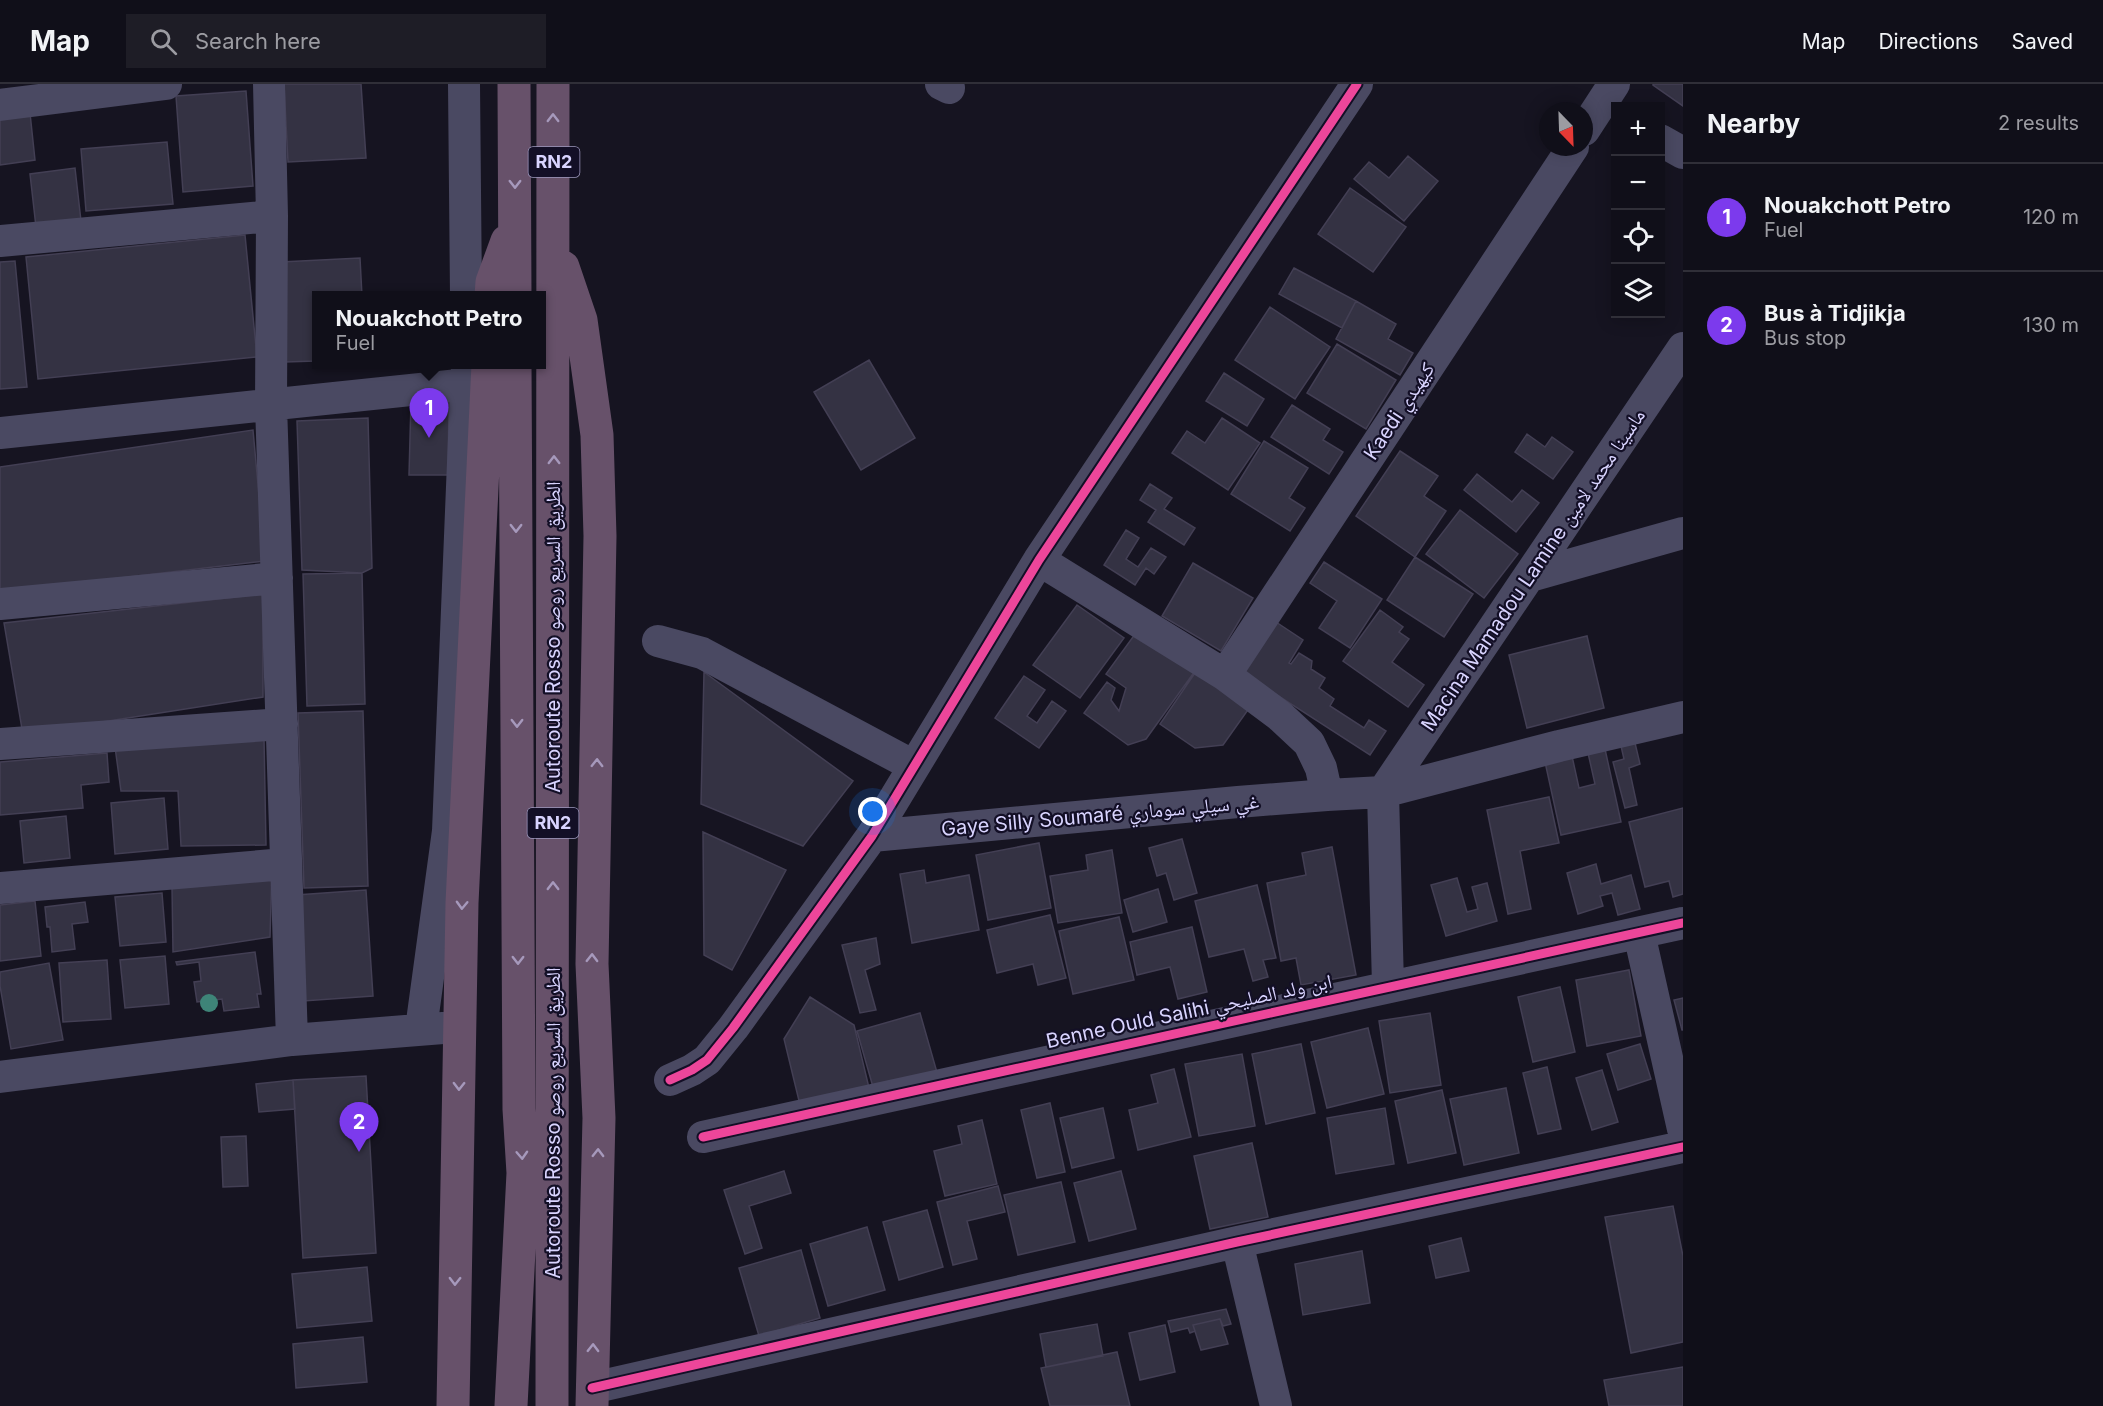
<!DOCTYPE html>
<meta charset="utf-8">
<style>
:root{--surface:#100f19;--page:#1e1d26;--text:#f1f3f6;--muted:#9c9ca2;--line:#302f38;--accent:#7c3aed}
body{margin:0;font-family:Inter,"Noto Naskh Arabic",sans-serif;background:var(--page);color:var(--text)}
.controls{position:absolute;right:18px;top:18px;display:grid;overflow:hidden;border-radius:0px;box-shadow:0 3px 15px #0003}
.controls button{width:54px;height:54px;display:grid;place-items:center;padding:0;border:0;border-bottom:2px solid var(--line);background:var(--surface);color:var(--text);font:30px sans-serif}
.compass{position:absolute;left:1539px;top:18px;width:54px;height:54px;border-radius:50%;background:var(--surface);box-shadow:0 3px 15px #0003;rotate:157deg}
.you{position:absolute;left:873px;top:728px;width:21px;height:21px;margin:-15px;border:4px solid #fff;border-radius:50%;background:#1a73e8;box-shadow:0 0 0 9px #1a73e833}
.badge{display:grid;place-items:center;width:39px;height:39px;border-radius:50%;background:var(--accent);color:#fff;font-size:20px;font-weight:700}
.pin{position:absolute;translate:-50% -50px;filter:drop-shadow(0 2px 3px #0008)}
.pin::after{content:'';position:absolute;top:32px;width:21px;height:18px;background:inherit;clip-path:polygon(0 0,100% 0,50% 100%)}
.popup{position:absolute;left:312px;top:207px;width:234px;height:78px;box-sizing:border-box;display:grid;place-content:center;border-radius:0px;background:var(--surface);filter:drop-shadow(0 2px 4px #0005);font-size:20px;white-space:nowrap;color:var(--muted)}
.popup b{font-size:22px;color:var(--text)}
.popup::after{content:'';position:absolute;left:50%;top:100%;margin-left:-12px;border:12px solid transparent;border-top-color:var(--surface)}
.list{margin:0;padding:0;list-style:none}
h2{display:flex;justify-content:space-between;align-items:center;height:78px;margin:0;padding:0 24px;font-size:26px}
h2 small{font-size:20px;font-weight:400;color:var(--muted)}
.list li{display:grid;grid-template-columns:39px 1fr auto;gap:18px;align-items:center;box-sizing:border-box;height:108px;padding:0 24px;border-top:2px solid var(--line)}
.list b{display:block;font-size:22px;white-space:nowrap}
.list p{margin:0;font-size:20px;white-space:nowrap;color:var(--muted)}
.list em{font-size:20px;font-style:normal;color:var(--muted)}
.icon{flex:none;width:33px;height:33px;fill:none;stroke:currentColor;stroke-width:2;stroke-linecap:round;stroke-linejoin:round}
.map{position:relative;flex:none;width:1683px;height:1322px;overflow:hidden}
header{display:flex;align-items:center;gap:36px;box-sizing:border-box;height:84px;padding:0 30px;background:var(--surface);border-bottom:2px solid var(--line)}
header strong{font-size:28px}
nav{display:flex;gap:33px;margin-inline-start:auto;font-size:21px}
.search{width:420px;height:54px;background:var(--page);display:flex;align-items:center;gap:15px;box-sizing:border-box;padding:0 21px;border-radius:0px;color:var(--muted);font-size:22px}
main{display:flex}
aside{flex:1;background:var(--surface)}
.map>svg:first-child{display:block}
</style>
<header>
<strong>Map</strong>
<div class="search"><svg class="icon" aria-label="search" viewBox="0 0 24 24"><circle cx="10" cy="10" r="6"/><path d="M15 15l6 6"/></svg>Search here</div>
<nav><a>Map</a><a>Directions</a><a>Saved</a></nav>
</header>
<main>
<div class="map">
<svg width="1683" height="1322" viewBox="0 0 1683 1322">
<rect width="100%" height="100%" fill="#161421"/>
<!-- building -->
<path fill="#343243" stroke="#433f54" stroke-width="1.5" d="M284,0H361L366,74L288,78Z
M1653,0H1683V22L1653,1Z
M246,7L253,102L183,108L176,12Z
M30,29L35,76L0,81V33Z
M167,58L173,120L86,127L81,65Z
M1408,72L1438,97L1404,137L1354,95L1369,78L1389,94Z
M75,84L81,137L36,143L30,90Z
M1350,104L1406,143L1373,188L1318,150Z
M245,151L257,273L38,295L26,173Z
M360,174L362,212H316V277L285,278L281,178Z
M15,177L27,303L0,305V178Z
M1294,184L1356,217L1342,244L1279,210Z
M1356,217L1396,240L1388,255L1413,269L1400,291L1336,255Z
M1270,223L1330,263L1295,315L1235,276Z
M1337,260L1396,296L1366,345L1307,309Z
M869,276L915,354L861,386L814,308Z
M1224,289L1264,315L1247,342L1206,317Z
M411,317L449,318L448,391H409Z
M1292,321L1330,345L1323,356L1343,368L1329,390L1271,353Z
M368,334L372,484L362,489L302,486L297,337Z
M1222,334L1260,359L1228,406L1172,369L1187,347L1205,359Z
M253,346L265,477L0,508V383Z
M1527,350L1545,363L1552,353L1573,368L1553,395L1515,368Z
M1264,357L1308,384L1289,414L1305,424L1290,447L1231,410Z
M1400,367L1438,392L1424,412L1446,427L1415,473L1356,432Z
M1477,390L1512,418L1522,406L1539,419L1516,448L1464,406Z
M1150,400L1172,414L1164,425L1195,444L1184,461L1148,438L1156,426L1140,416Z
M1460,426L1518,470L1484,514L1426,470Z
M1126,446L1139,454L1126,475L1138,483L1151,464L1166,473L1154,490L1146,484L1135,501L1104,481Z
M1415,473L1473,510L1444,553L1387,516Z
M1324,478L1382,515L1350,564L1319,544L1337,517L1310,499Z
M1193,479L1253,514L1221,567L1162,532Z
M362,489L365,620L307,622L303,490Z
M263,510V613L102,638L22,645L4,539Z
M1077,521L1124,554L1080,614L1033,581Z
M1380,526L1403,543L1399,548L1409,555L1392,578L1424,601L1408,623L1343,577Z
M1276,538L1303,556L1289,579L1291,580L1299,569L1312,577L1311,585L1325,594L1319,604L1334,615L1330,622L1364,644L1369,636L1386,647L1370,671L1243,589Z
M1138,546L1195,587L1146,655L1128,661L1084,629L1107,598L1115,604L1111,616L1119,627L1126,604L1106,590Z
M1587,552L1604,624L1527,644L1509,571Z
M1197,586L1250,623L1223,661L1195,664L1160,640Z
M704,588L853,697L803,762L701,720Z
M1024,592L1045,606L1027,632L1037,639L1052,617L1066,627L1039,664L995,634Z
M363,627L368,802L304,804L298,629Z
M264,654L266,761L181,762L178,707H121L115,663Z
M1635,659L1640,680L1629,684L1637,721L1625,724L1613,678L1624,675L1621,662Z
M1605,665L1621,738L1561,751L1545,678L1572,672L1579,704L1595,700L1588,669Z
M107,669L109,698L81,701L83,724L0,731V678Z
M1549,713L1559,759L1520,767L1531,825L1508,830L1487,726Z
M164,714L168,765L115,770L111,719Z
M1683,724V810L1673,813L1669,797L1645,803L1629,738Z
M66,732L70,774L24,779L20,737Z
M703,748L786,786L732,886L704,871Z
M1182,755L1197,809L1174,816L1166,789L1157,792L1149,764Z
M1039,759L1051,824L988,836L976,771Z
M1332,763L1356,891L1301,901L1296,874L1281,877L1267,799L1306,791L1302,769Z
M1112,766L1122,829L1058,839L1050,792L1088,786L1086,771Z
M1596,780L1601,800L1631,791L1640,825L1618,831L1612,809L1600,812L1603,822L1578,830L1567,789Z
M272,784L270,853L173,868L172,803Z
M924,786L926,799L969,791L979,846L912,859L900,790Z
M1457,794L1467,828L1478,825L1472,803L1487,799L1497,837L1446,852L1431,801Z
M1257,801L1276,874L1263,876L1268,893L1253,897L1244,865L1209,873L1195,817Z
M1158,805L1167,838L1133,848L1124,816Z
M366,806L373,912L303,917L296,811Z
M162,809L166,858L120,862L115,813Z
M35,817L41,872L0,877V821Z
M85,818L88,838L72,840L75,865L52,868L50,843H47L45,823Z
M1050,831L1066,894L1038,901L1033,880L997,889L987,846Z
M1119,833L1134,896L1073,910L1059,847Z
M1192,843L1207,908L1178,915L1170,883L1137,891L1130,858Z
M876,854L880,880L865,886L876,926L860,929L842,861Z
M255,868L261,910H257L259,923L224,927L222,915L197,918L194,898L201,897L199,878L177,881L176,878Z
M165,872L169,920L125,924L120,876Z
M107,876L111,935L63,938L59,879Z
M49,879L63,956L11,965L0,902V888Z
M1629,886L1641,952L1587,962L1576,896Z
M1560,903L1575,968L1533,978L1518,913Z
M810,913L854,941L870,1008L801,1025L784,955Z
M1683,914V946H1682L1674,916Z
M920,929L938,992L875,1010L857,947Z
M1430,929L1441,1001L1390,1009L1379,937Z
M1368,944L1384,1010L1327,1024L1311,958Z
M1301,960L1315,1029L1266,1040L1252,970Z
M1640,960L1651,995L1618,1006L1607,970Z
M1242,970L1255,1042L1199,1052L1185,980Z
M1547,983L1561,1045L1538,1050L1523,989Z
M1174,985L1191,1053L1138,1066L1129,1026L1158,1019L1151,991Z
M1602,986L1618,1038L1592,1046L1576,994Z
M366,992L376,1169L303,1174L293,996Z
M293,996L295,1025L259,1028L256,1000Z
M1506,1004L1519,1069L1464,1081L1450,1015Z
M1442,1006L1456,1069L1408,1079L1395,1017Z
M1050,1019L1065,1088L1037,1094L1021,1026Z
M1103,1024L1114,1074L1072,1084L1060,1034Z
M1385,1024L1394,1080L1336,1090L1327,1034Z
M982,1036L997,1100L945,1112L934,1067L962,1060L958,1042Z
M246,1052L248,1102L223,1103L221,1053Z
M1252,1059L1268,1133L1210,1145L1194,1072Z
M784,1087L791,1109L749,1122L762,1164L745,1170L724,1106Z
M1121,1087L1136,1145L1089,1157L1074,1099Z
M1061,1098L1075,1158L1018,1171L1004,1111Z
M998,1102L1005,1128L967,1137L977,1175L953,1181L937,1118Z
M1673,1122L1683,1172V1258L1631,1269L1605,1133Z
M927,1126L943,1183L899,1196L883,1138Z
M867,1143L885,1206L828,1222L810,1160Z
M1461,1154L1469,1187L1436,1194L1429,1162Z
M801,1166L820,1234L759,1252L739,1184Z
M1362,1167L1370,1219L1303,1231L1295,1180Z
M367,1183L372,1237L297,1244L292,1190Z
M1226,1225L1231,1240L1223,1242L1220,1235L1193,1241L1195,1247L1190,1249L1188,1244L1171,1248L1168,1237Z
M1220,1235L1228,1260L1201,1266L1193,1241Z
M1097,1240L1103,1272L1046,1283L1040,1250Z
M1165,1241L1175,1288L1140,1296L1129,1249Z
M363,1253L367,1298L296,1304L293,1260Z
M1117,1268L1130,1322H1050L1041,1284Z
M1683,1283V1322H1609L1604,1296Z"/>
<g fill="none" stroke-linecap="round" stroke-linejoin="round">
<!-- minor -->
<path stroke="#4a4962" stroke-width="32" d="M269,0L272,132L271,321L292,956
M464,0L466,212
M941,0L949,4
M0,21L166,0
M1584,46L1614,0
M1660,56L1683,69
M0,157L272,132
M0,349L468,300
M1039,476L1225,591L1280,632L1309,659L1321,684L1327,711L1383,708L1559,662L1683,633
M1530,492L1683,449
M0,520L277,494
M658,557L702,569L914,682
M1225,591L1573,63
M0,660L282,640
M1383,708L1683,264
M1383,708L1388,902
M872,752L1238,718L1327,711
M0,804L285,780
M1639,849L1683,1045
M421,945L448,747L467,280
M0,993L292,956L443,944
M670,996L692,986L707,976L733,944L872,752L1039,476L1357,0
M703,1053L1683,839
M1237,1158L1276,1322
M592,1304L1237,1158L1683,1063"/>
<!-- highway -->
<path stroke="#67516a" stroke-width="33" d="M514,0L515,212
M563,183L581,236L597,351L600,452L592,880L599,1034L592,1322
M491,212L492,198L507,157
M453,1322L462,819L488,280
M511,1322L523,1089L519,1025L515,280
M552,1322L553,0"/>
<!-- cycleway casing -->
<g stroke="#130f26" stroke-width="13">
<path id="cycleway" d="M670,996L692,986L707,976L733,944L872,752L1039,476L1357,0
M703,1053L1683,839
M592,1304L1237,1158L1683,1063"/>
</g>
<!-- cycleway -->
<use href="#cycleway" stroke="#ed469a" stroke-width="9"/>
</g>
<!-- trees -->
<circle fill="#3e8478" cx="209" cy="919" r="9"/>
<!-- one-way arrows -->
<defs><path id="oneway-chevron" d="M-2-3.5L2.5 0L-2 3.5" fill="none" stroke-width="1.6" stroke-linecap="round" stroke-linejoin="round" transform="scale(1.5)"/></defs>
<g stroke="#a699bc">
<use href="#oneway-chevron" transform="translate(553 34) rotate(-90)"/>
<use href="#oneway-chevron" transform="translate(515 100) rotate(90)"/>
<use href="#oneway-chevron" transform="translate(554 376) rotate(-90)"/>
<use href="#oneway-chevron" transform="translate(516 444) rotate(90)"/>
<use href="#oneway-chevron" transform="translate(517 639) rotate(90)"/>
<use href="#oneway-chevron" transform="translate(597 679) rotate(-89)"/>
<use href="#oneway-chevron" transform="translate(553 802) rotate(-90)"/>
<use href="#oneway-chevron" transform="translate(462 821) rotate(92)"/>
<use href="#oneway-chevron" transform="translate(592 874) rotate(-89)"/>
<use href="#oneway-chevron" transform="translate(518 876) rotate(90)"/>
<use href="#oneway-chevron" transform="translate(459 1002) rotate(91)"/>
<use href="#oneway-chevron" transform="translate(598 1069) rotate(-89)"/>
<use href="#oneway-chevron" transform="translate(522 1071) rotate(87)"/>
<use href="#oneway-chevron" transform="translate(455 1197) rotate(91)"/>
<use href="#oneway-chevron" transform="translate(593 1264) rotate(-89)"/>
</g>
<g text-anchor="middle" stroke-width="4.5" stroke-linejoin="round" paint-order="stroke">
<!-- shield labels -->
<g fill="#130f26" stroke="#9e99be" stroke-width="1.5">
<rect x="528.5" y="63" width="51" height="30" rx="4.5"/>
<rect x="527.5" y="724" width="51" height="30" rx="4.5"/>
</g>
<g font-size="18" font-weight="bold" fill="#d9d4ff">
<text x="554" y="84">RN2</text>
<text x="553" y="745">RN2</text>
</g>
<!-- street labels -->
<g font-size="20" fill="#d9d4ff" stroke="#130f26">
<text transform="translate(1399 327) rotate(-57)" y="7">Kaedi كيهيدي</text>
<text transform="translate(1533 486) rotate(-56)" y="7">Macina Mamadou Lamine ماسينا محمد لامين</text>
<text transform="translate(553 553) rotate(-90)" y="7">Autoroute Rosso الطريق السريع روصو</text>
<text transform="translate(1100 731) rotate(-5)" y="7">Gaye Silly Soumaré غي سيلي سوماري</text>
<text transform="translate(1189 927) rotate(-12)" y="7">Benne Ould Salihi ابن ولد الصليحي</text>
<text transform="translate(553 1039) rotate(-90)" y="7">Autoroute Rosso الطريق السريع روصو</text>
</g>
</g>
</svg>
<div class="controls">
<button>+</button>
<button>−</button>
<button><svg class="icon" aria-label="locate" viewBox="0 0 24 24"><circle cx="12" cy="12" r="6"/><path d="M12 2v4M12 18v4M2 12h4M18 12h4"/></svg></button>
<button><svg class="icon" aria-label="layers" viewBox="0 0 24 24"><path d="M12 4l9 5-9 5-9-5zM3 14l9 5 9-5"/></svg></button>
</div>
<svg class="compass" viewBox="-18 -18 36 36"><path d="M0-13l5 13h-10z" fill="#e53935"/><path d="M0 13l5-13h-10z" fill="#9c9ca2"/></svg>
<div class="you"></div>
<div class="pin badge" style="left:429px;top:354px">1</div>
<div class="popup"><b>Nouakchott Petro</b>Fuel</div>
<div class="pin badge" style="left:359px;top:1068px">2</div>
</div>
<aside>
<h2>Nearby<small>2 results</small></h2>
<ul class="list">
<li><span class="badge">1</span><div><b>Nouakchott Petro</b><p>Fuel</p></div><em>120 m</em></li>
<li><span class="badge">2</span><div><b>Bus à Tidjikja</b><p>Bus stop</p></div><em>130 m</em></li>
</ul>
</aside>
</main>
